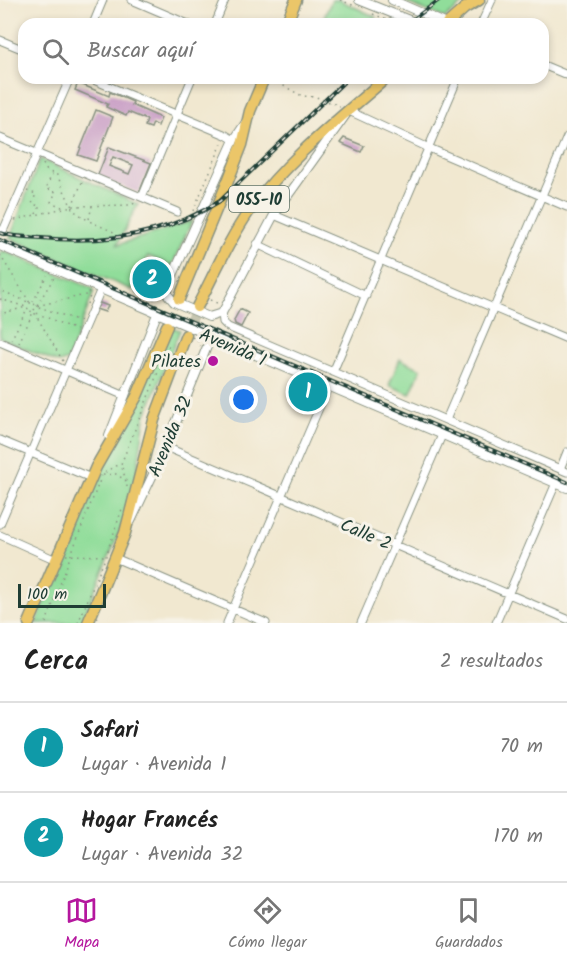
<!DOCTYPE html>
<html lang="es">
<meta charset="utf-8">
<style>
:root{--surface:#fff;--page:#f2f2f2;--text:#222;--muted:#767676;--line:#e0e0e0;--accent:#b5179e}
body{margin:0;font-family:Kalam,sans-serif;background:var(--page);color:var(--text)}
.scale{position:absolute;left:18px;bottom:15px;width:88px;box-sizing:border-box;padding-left:6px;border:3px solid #1f3d34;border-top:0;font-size:16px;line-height:21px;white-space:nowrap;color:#1f3d34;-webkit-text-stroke:4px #f7f3e8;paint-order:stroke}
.you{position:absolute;left:244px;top:400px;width:21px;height:21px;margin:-15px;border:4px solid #fff;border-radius:50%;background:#1a73e8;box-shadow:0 0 0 9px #1a73e833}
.badge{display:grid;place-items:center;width:39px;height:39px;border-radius:50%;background:var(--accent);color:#fff;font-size:20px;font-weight:700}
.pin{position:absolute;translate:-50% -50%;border:3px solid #fff;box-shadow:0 2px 6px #0006}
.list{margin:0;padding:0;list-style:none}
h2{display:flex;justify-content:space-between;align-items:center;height:78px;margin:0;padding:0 24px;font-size:26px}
h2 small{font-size:20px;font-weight:400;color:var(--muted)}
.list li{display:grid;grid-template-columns:39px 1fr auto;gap:18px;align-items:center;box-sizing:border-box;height:90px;padding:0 24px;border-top:2px solid var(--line)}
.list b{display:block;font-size:22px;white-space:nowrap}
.list p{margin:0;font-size:20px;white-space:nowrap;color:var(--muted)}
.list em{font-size:20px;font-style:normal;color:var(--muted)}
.icon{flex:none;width:33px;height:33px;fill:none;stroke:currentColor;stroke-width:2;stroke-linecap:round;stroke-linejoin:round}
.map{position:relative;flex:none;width:567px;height:623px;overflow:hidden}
.search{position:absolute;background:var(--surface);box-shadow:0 3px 9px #0003;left:18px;right:18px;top:18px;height:66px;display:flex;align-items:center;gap:15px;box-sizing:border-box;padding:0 21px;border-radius:18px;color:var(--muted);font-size:22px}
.sheet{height:258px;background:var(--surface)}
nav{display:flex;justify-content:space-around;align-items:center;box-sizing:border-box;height:84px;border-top:2px solid var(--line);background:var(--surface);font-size:16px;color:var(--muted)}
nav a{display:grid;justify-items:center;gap:3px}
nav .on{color:var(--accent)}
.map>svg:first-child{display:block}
</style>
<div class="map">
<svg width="567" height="623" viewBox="0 0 567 623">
<rect width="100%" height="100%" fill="#f7f3e8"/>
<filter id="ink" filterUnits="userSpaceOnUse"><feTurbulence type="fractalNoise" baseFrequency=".0167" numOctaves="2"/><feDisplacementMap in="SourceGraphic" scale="12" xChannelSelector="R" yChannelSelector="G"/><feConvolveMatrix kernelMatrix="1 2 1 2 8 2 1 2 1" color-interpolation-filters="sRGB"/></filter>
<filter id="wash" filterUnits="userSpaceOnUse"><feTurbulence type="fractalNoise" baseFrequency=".008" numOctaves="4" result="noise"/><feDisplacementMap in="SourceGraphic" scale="24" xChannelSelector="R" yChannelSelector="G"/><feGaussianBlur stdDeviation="1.35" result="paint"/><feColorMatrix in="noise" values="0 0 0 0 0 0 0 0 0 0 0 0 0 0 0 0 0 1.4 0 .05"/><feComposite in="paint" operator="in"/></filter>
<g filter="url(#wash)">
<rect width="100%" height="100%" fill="#f1e8d0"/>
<!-- green -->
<path fill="#90dd9a" stroke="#588d67" stroke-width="1.5" d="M332,0H339L376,17L373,24H321Z
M400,0H468L445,18Z
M40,159L138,204L117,245L192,221L172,266L148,256L132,290L10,238Z
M4,251L92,288L94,291L68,360L59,363L0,338V252Z
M170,327L180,330L145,417L133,500L81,623H36L100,465Z
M400,359L421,369L410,394L389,385Z"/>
<g id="blocks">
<!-- building -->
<path fill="#c99fc6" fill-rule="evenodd" d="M78,83L109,96L110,92L133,102L132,105L161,118L158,126L153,123L151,128L145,126L147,120L128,112L126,116L106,107L108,104L75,90Z
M96,110L113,117L96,161L78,155Z
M344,138L364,146L361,152L340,143Z
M109,147L151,163L139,193L97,177ZM113,157L133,165L129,174L109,166Z
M149,260L167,267L154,299L136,291Z
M100,303L108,306L105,312L96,309Z
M240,309L248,313L241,327L235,324L234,320Z"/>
</g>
</g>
<g filter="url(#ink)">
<use href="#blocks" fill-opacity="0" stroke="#889282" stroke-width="1.5"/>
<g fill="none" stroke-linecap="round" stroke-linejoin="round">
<!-- trunk-tunnel -->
<path stroke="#c7c6b1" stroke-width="10" stroke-dasharray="10 5" stroke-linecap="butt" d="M186,335L197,307"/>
<!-- minor casing -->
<g stroke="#889282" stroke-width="9">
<path id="minor" d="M132,0L188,24
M93,24L103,0
M215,24L225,0
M481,24L492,0
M0,40L24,50
M543,65L567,75
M89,78L226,135L234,140
M349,111L429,148L567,207
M0,138L177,212
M142,197L192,78
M274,215L567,339
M0,230L3,231L70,78
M257,244L366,296
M222,313L223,322L228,327L567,472
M0,342L125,396
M333,372L458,78
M446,420L567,137
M0,440L91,478
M166,447L567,619
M560,469L567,452
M0,524L101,289
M0,535L56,560
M115,558L266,623
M227,623L328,387
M361,623L442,435
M496,623L556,483"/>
</g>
<!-- tertiary casing -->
<g stroke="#889282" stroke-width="10">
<path id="tertiary" d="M359,0L419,24
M392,0L447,24
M246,122L234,140L168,286V295L174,302L209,317L222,313L274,215L345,116
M0,246L567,488
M109,436L157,314
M131,521L166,447L211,337"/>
</g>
<!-- trunk casing -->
<g stroke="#889282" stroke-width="13">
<path id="trunk" d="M286,24L296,0
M447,24L465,8L479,0
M179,299L228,181L242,145L250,111L264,78
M197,307C214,275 229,239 250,210C289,158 338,120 386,78
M29,623L96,467L137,396L167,326
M88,623L125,533L154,420L186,335"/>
</g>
<!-- path -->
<path stroke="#889282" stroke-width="1.5" stroke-dasharray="1.5 4.5" stroke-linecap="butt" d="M340,0L355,6
M373,14L397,24
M273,80L302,96L316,97L340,106
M43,164L47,171L57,175L73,210L89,221L116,233
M52,174L46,188L56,192L51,202L62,207
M27,191L36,194L32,204L40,206L36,214
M72,206L83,180
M193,211L223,141
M89,219L92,206
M15,220L72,206L132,205L137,201
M0,255L30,303L0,290
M0,299L26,307L0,314
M210,300L219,304
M33,302L47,275
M87,304L90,296L88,291
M37,305L55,276
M80,321L36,306L90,294
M192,337L199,342L200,346
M11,340L26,311
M19,343L36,306L33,302L30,303L27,310L33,312
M63,361L34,312L76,330
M103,475L116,474L126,481L127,487
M126,481L121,464L169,345
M66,555L106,556
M46,623L70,557L102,475L113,467L120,464
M78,623L106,556L123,506"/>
<!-- minor -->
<use href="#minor" stroke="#fff" stroke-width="7"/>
<!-- tertiary -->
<use href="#tertiary" stroke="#fff" stroke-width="8"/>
<!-- trunk -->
<use href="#trunk" stroke="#ebc669" stroke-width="10"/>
<!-- rail casing -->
<g stroke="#1f3d34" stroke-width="4">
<path id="rail" d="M407,24L439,0
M0,233C13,237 28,237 41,238C104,244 166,235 220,201L348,78
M0,240L567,482"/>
</g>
<!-- rail -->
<use href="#rail" stroke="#f7f3e8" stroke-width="1.5" stroke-dasharray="4.5" stroke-linecap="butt"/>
</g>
</g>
<!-- markers -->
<circle fill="#b5179e" stroke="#f7f3e8" stroke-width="2" cx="213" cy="361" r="6"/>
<g text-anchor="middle" stroke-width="6" stroke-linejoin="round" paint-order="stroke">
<!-- shield labels -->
<rect fill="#f7f3e8" stroke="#60746a" stroke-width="1.5" x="229" y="186" width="60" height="26" rx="4.5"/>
<g font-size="16" font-weight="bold" fill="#1f3d34">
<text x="259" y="205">055-10</text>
</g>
<!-- street labels -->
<g font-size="18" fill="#1f3d34" stroke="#f7f3e8">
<text transform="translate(233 347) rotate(23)" y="6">Avenida 1</text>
<text transform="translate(170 436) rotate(-67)" y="6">Avenida 32</text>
<text transform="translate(366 534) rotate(23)" y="6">Calle 2</text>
</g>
<!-- poi labels -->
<g font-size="18" fill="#1f3d34" stroke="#f7f3e8" text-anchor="end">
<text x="201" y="367">Pilates</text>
</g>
</g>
</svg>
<div class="scale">100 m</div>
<div class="you"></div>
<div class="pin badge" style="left:308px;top:392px;background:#0f9aa8">1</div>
<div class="pin badge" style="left:152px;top:279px;background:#0f9aa8">2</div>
<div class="search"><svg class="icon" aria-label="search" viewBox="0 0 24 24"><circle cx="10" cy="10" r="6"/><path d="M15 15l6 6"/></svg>Buscar aquí</div>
</div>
<section class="sheet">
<h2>Cerca<small>2 resultados</small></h2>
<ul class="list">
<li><span class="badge" style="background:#0f9aa8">1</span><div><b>Safari</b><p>Lugar · Avenida 1</p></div><em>70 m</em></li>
<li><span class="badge" style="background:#0f9aa8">2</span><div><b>Hogar Francés</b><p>Lugar · Avenida 32</p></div><em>170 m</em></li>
</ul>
</section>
<nav>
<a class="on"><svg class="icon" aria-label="map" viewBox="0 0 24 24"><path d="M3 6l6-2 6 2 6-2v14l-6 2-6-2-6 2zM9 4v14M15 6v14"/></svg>Mapa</a>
<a><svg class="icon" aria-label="directions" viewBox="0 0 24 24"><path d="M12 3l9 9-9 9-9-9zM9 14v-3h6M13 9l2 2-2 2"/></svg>Cómo llegar</a>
<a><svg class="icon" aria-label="saved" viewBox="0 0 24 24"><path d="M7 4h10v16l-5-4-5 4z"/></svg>Guardados</a>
</nav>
